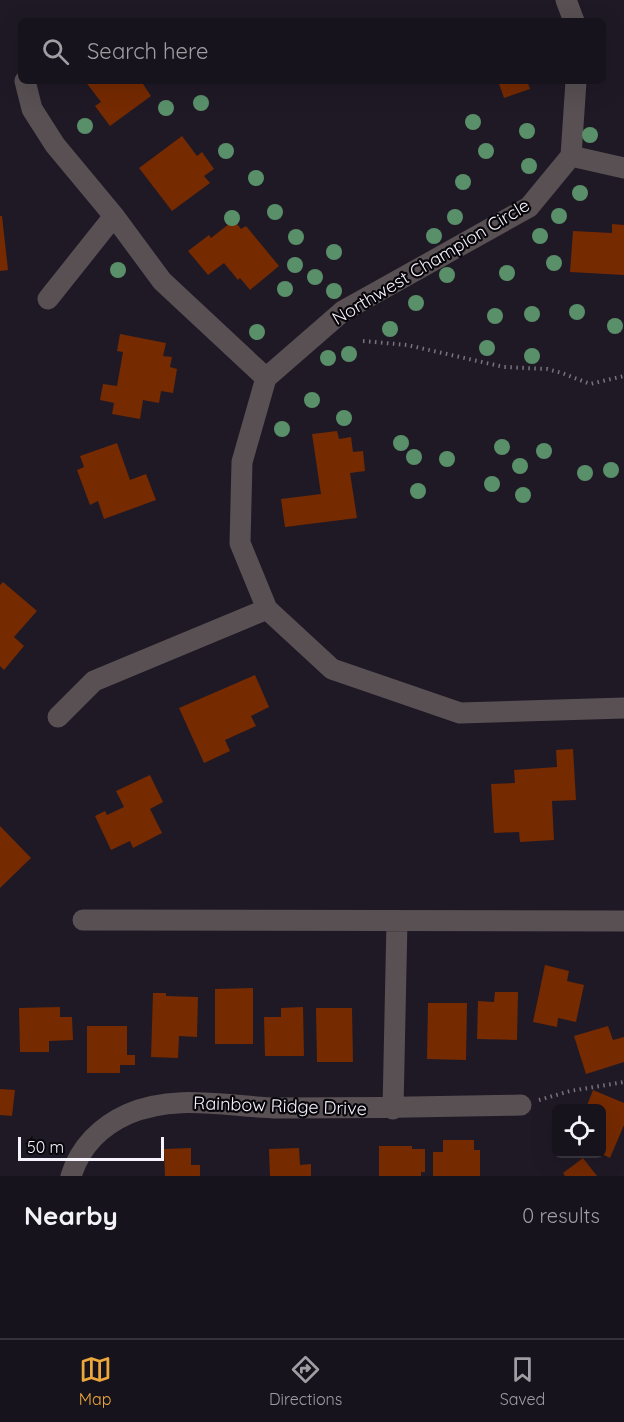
<!DOCTYPE html>
<style>
:root{--surface:#17131c;--page:#242029;--text:#f1f3f6;--muted:#9e9ea3;--line:#36323b;--accent:#eda83b}
body{margin:0;font-family:Quicksand,sans-serif;background:var(--page);color:var(--text)}
.controls{position:absolute;right:18px;bottom:18px;display:grid;overflow:hidden;border-radius:9px;box-shadow:0 6px 24px #0002}
.controls button{width:54px;height:54px;display:grid;place-items:center;padding:0;border:0;border-bottom:2px solid var(--line);background:var(--surface);color:var(--text);font:30px sans-serif}
.scale{position:absolute;left:18px;bottom:15px;width:146px;box-sizing:border-box;padding-left:6px;border:3px solid #f7f3fc;border-top:0;font-size:16px;line-height:21px;white-space:nowrap;color:#f7f3fc;-webkit-text-stroke:4px #08060b;paint-order:stroke}
.list{margin:0;padding:0;list-style:none}
h2{display:flex;justify-content:space-between;align-items:center;height:78px;margin:0;padding:0 24px;font-size:26px}
h2 small{font-size:20px;font-weight:400;color:var(--muted)}
.icon{flex:none;width:33px;height:33px;fill:none;stroke:currentColor;stroke-width:2;stroke-linecap:round;stroke-linejoin:round}
.map{position:relative;flex:none;width:624px;height:1176px;overflow:hidden}
.search{position:absolute;background:var(--surface);box-shadow:0 6px 24px #0002;left:18px;right:18px;top:18px;height:66px;display:flex;align-items:center;gap:15px;box-sizing:border-box;padding:0 21px;border-radius:9px;color:var(--muted);font-size:22px}
.sheet{height:162px;background:var(--surface)}
nav{display:flex;justify-content:space-around;align-items:center;box-sizing:border-box;height:84px;border-top:2px solid var(--line);background:var(--surface);font-size:16px;color:var(--muted)}
nav a{display:grid;justify-items:center;gap:3px}
nav .on{color:var(--accent)}
.map>svg:first-child{display:block}
</style>
<div class="map">
<svg width="624" height="1176" viewBox="0 0 624 1176">
<rect width="100%" height="100%" fill="#1f1926"/>
<!-- building -->
<path fill="#752a00" d="M85,81H141L151,96L110,126L95,106L101,102Z
M498,81H527L530,89L504,98Z
M182,136L197,156L202,152L214,169L204,176L210,183L172,211L139,168Z
M0,216H2L8,270L0,271Z
M234,220L241,229L246,226L279,266L250,290L240,278L238,280L224,263L208,275L188,251L209,235L211,238Z
M612,224L624,225V275L570,272L573,231L612,233Z
M120,334L166,343L163,356L172,357L170,367L177,369L173,393L161,391L159,403L143,400L140,419L112,414L114,403L100,400L103,384L117,386L123,352L117,351Z
M337,431L339,439L351,437L353,452L363,451L365,471L350,473L357,518L285,527L281,499L321,494L312,434Z
M117,443L130,480L146,474L156,500L104,519L98,501L90,505L77,470L84,467L80,456Z
M3,582L37,611L14,637L24,646L4,670L0,666V585Z
M255,675L269,707L251,716L256,726L225,740L230,751L204,763L179,708Z
M573,749L576,800L552,801L554,840L520,842L519,832L494,833L491,784L515,783L514,770L557,767L556,750Z
M150,775L163,802L150,809L162,833L133,848L130,841L111,850L95,816L105,811L107,815L124,807L116,791Z
M0,826L31,858L0,888Z
M545,965L569,971L567,981L584,985L576,1022L558,1018L557,1027L533,1022Z
M253,988V1044H215V989Z
M495,992H518L517,1040L477,1039L478,1001L494,1002Z
M153,993H166V996L198,997L197,1037L179,1036L178,1058L151,1057Z
M428,1003H467L466,1060L427,1059Z
M60,1007V1017H72L73,1040L49,1041V1052H20L19,1008Z
M303,1007L304,1056H265L264,1017H281V1008Z
M316,1008H352L353,1062H317Z
M87,1026H127V1055H135V1065H120V1073H87Z
M608,1026L613,1040L624,1037V1062L586,1074L574,1036Z
M0,1089L15,1090L12,1116L0,1115Z
M593,1090L624,1103V1125L610,1158L602,1154V1108H582L583,1106L586,1108Z
M443,1140H474V1150H480V1176H433V1152H443Z
M379,1146H412V1149H425V1172H421V1176H379Z
M191,1148V1165H200V1176H165L164,1149Z
M299,1148L300,1165L311,1164V1176H270L269,1149Z
M583,1158L597,1176H565L563,1173Z"/>
<g fill="none" stroke-linecap="round" stroke-linejoin="round">
<!-- path -->
<path stroke="#78737e" stroke-width="4" stroke-dasharray="1.5 4.5" stroke-linecap="butt" d="M363,341L407,345L504,367L547,369L562,373L590,384L624,376
M539,1100L570,1091L624,1082"/>
<!-- minor -->
<path stroke="#585053" stroke-width="21" d="M566,0L574,21
M25,81L32,109L55,145L114,216L162,281L266,378
M576,81L571,156L529,207L343,311L266,378L242,462L240,543L267,609L332,669L460,713L624,708
M571,156L624,168
M48,299L114,216
M58,717L94,681L267,609
M83,920L624,921
M393,1109L397,921
M71,1176C80,1147 101,1126 128,1114C176,1093 228,1107 278,1108C359,1108 440,1107 521,1105"/>
</g>
<!-- trees -->
<g fill="#59906a">
<circle cx="201" cy="103" r="8"/>
<circle cx="166" cy="108" r="8"/>
<circle cx="473" cy="122" r="8"/>
<circle cx="85" cy="126" r="8"/>
<circle cx="527" cy="131" r="8"/>
<circle cx="590" cy="135" r="8"/>
<circle cx="226" cy="151" r="8"/>
<circle cx="486" cy="151" r="8"/>
<circle cx="529" cy="166" r="8"/>
<circle cx="256" cy="178" r="8"/>
<circle cx="463" cy="182" r="8"/>
<circle cx="580" cy="193" r="8"/>
<circle cx="275" cy="212" r="8"/>
<circle cx="559" cy="216" r="8"/>
<circle cx="455" cy="217" r="8"/>
<circle cx="232" cy="218" r="8"/>
<circle cx="434" cy="236" r="8"/>
<circle cx="540" cy="236" r="8"/>
<circle cx="296" cy="237" r="8"/>
<circle cx="334" cy="252" r="8"/>
<circle cx="554" cy="263" r="8"/>
<circle cx="295" cy="265" r="8"/>
<circle cx="118" cy="270" r="8"/>
<circle cx="507" cy="273" r="8"/>
<circle cx="447" cy="275" r="8"/>
<circle cx="315" cy="277" r="8"/>
<circle cx="285" cy="289" r="8"/>
<circle cx="334" cy="291" r="8"/>
<circle cx="416" cy="303" r="8"/>
<circle cx="577" cy="312" r="8"/>
<circle cx="532" cy="314" r="8"/>
<circle cx="495" cy="316" r="8"/>
<circle cx="615" cy="326" r="8"/>
<circle cx="390" cy="329" r="8"/>
<circle cx="257" cy="332" r="8"/>
<circle cx="487" cy="348" r="8"/>
<circle cx="349" cy="354" r="8"/>
<circle cx="532" cy="356" r="8"/>
<circle cx="328" cy="358" r="8"/>
<circle cx="312" cy="400" r="8"/>
<circle cx="344" cy="418" r="8"/>
<circle cx="282" cy="429" r="8"/>
<circle cx="401" cy="443" r="8"/>
<circle cx="502" cy="447" r="8"/>
<circle cx="544" cy="451" r="8"/>
<circle cx="414" cy="457" r="8"/>
<circle cx="447" cy="459" r="8"/>
<circle cx="520" cy="466" r="8"/>
<circle cx="611" cy="470" r="8"/>
<circle cx="585" cy="473" r="8"/>
<circle cx="492" cy="484" r="8"/>
<circle cx="418" cy="491" r="8"/>
<circle cx="523" cy="495" r="8"/>
</g>
<g text-anchor="middle" stroke-width="4.5" stroke-linejoin="round" paint-order="stroke">
<!-- street labels -->
<g font-size="18" fill="#f7f3fc" stroke="#08060b">
<text transform="translate(431 262) rotate(-31)" y="6">Northwest Champion Circle</text>
<text transform="translate(280 1106) rotate(2)" y="6">Rainbow Ridge Drive</text>
</g>
</g>
</svg>
<div class="controls">
<button><svg class="icon" aria-label="locate" viewBox="0 0 24 24"><circle cx="12" cy="12" r="6"/><path d="M12 2v4M12 18v4M2 12h4M18 12h4"/></svg></button>
</div>
<div class="scale">50 m</div>
<div class="search"><svg class="icon" aria-label="search" viewBox="0 0 24 24"><circle cx="10" cy="10" r="6"/><path d="M15 15l6 6"/></svg>Search here</div>
</div>
<section class="sheet">
<h2>Nearby<small>0 results</small></h2>
<ul class="list">
</ul>
</section>
<nav>
<a class="on"><svg class="icon" aria-label="map" viewBox="0 0 24 24"><path d="M3 6l6-2 6 2 6-2v14l-6 2-6-2-6 2zM9 4v14M15 6v14"/></svg>Map</a>
<a><svg class="icon" aria-label="directions" viewBox="0 0 24 24"><path d="M12 3l9 9-9 9-9-9zM9 14v-3h6M13 9l2 2-2 2"/></svg>Directions</a>
<a><svg class="icon" aria-label="saved" viewBox="0 0 24 24"><path d="M7 4h10v16l-5-4-5 4z"/></svg>Saved</a>
</nav>
